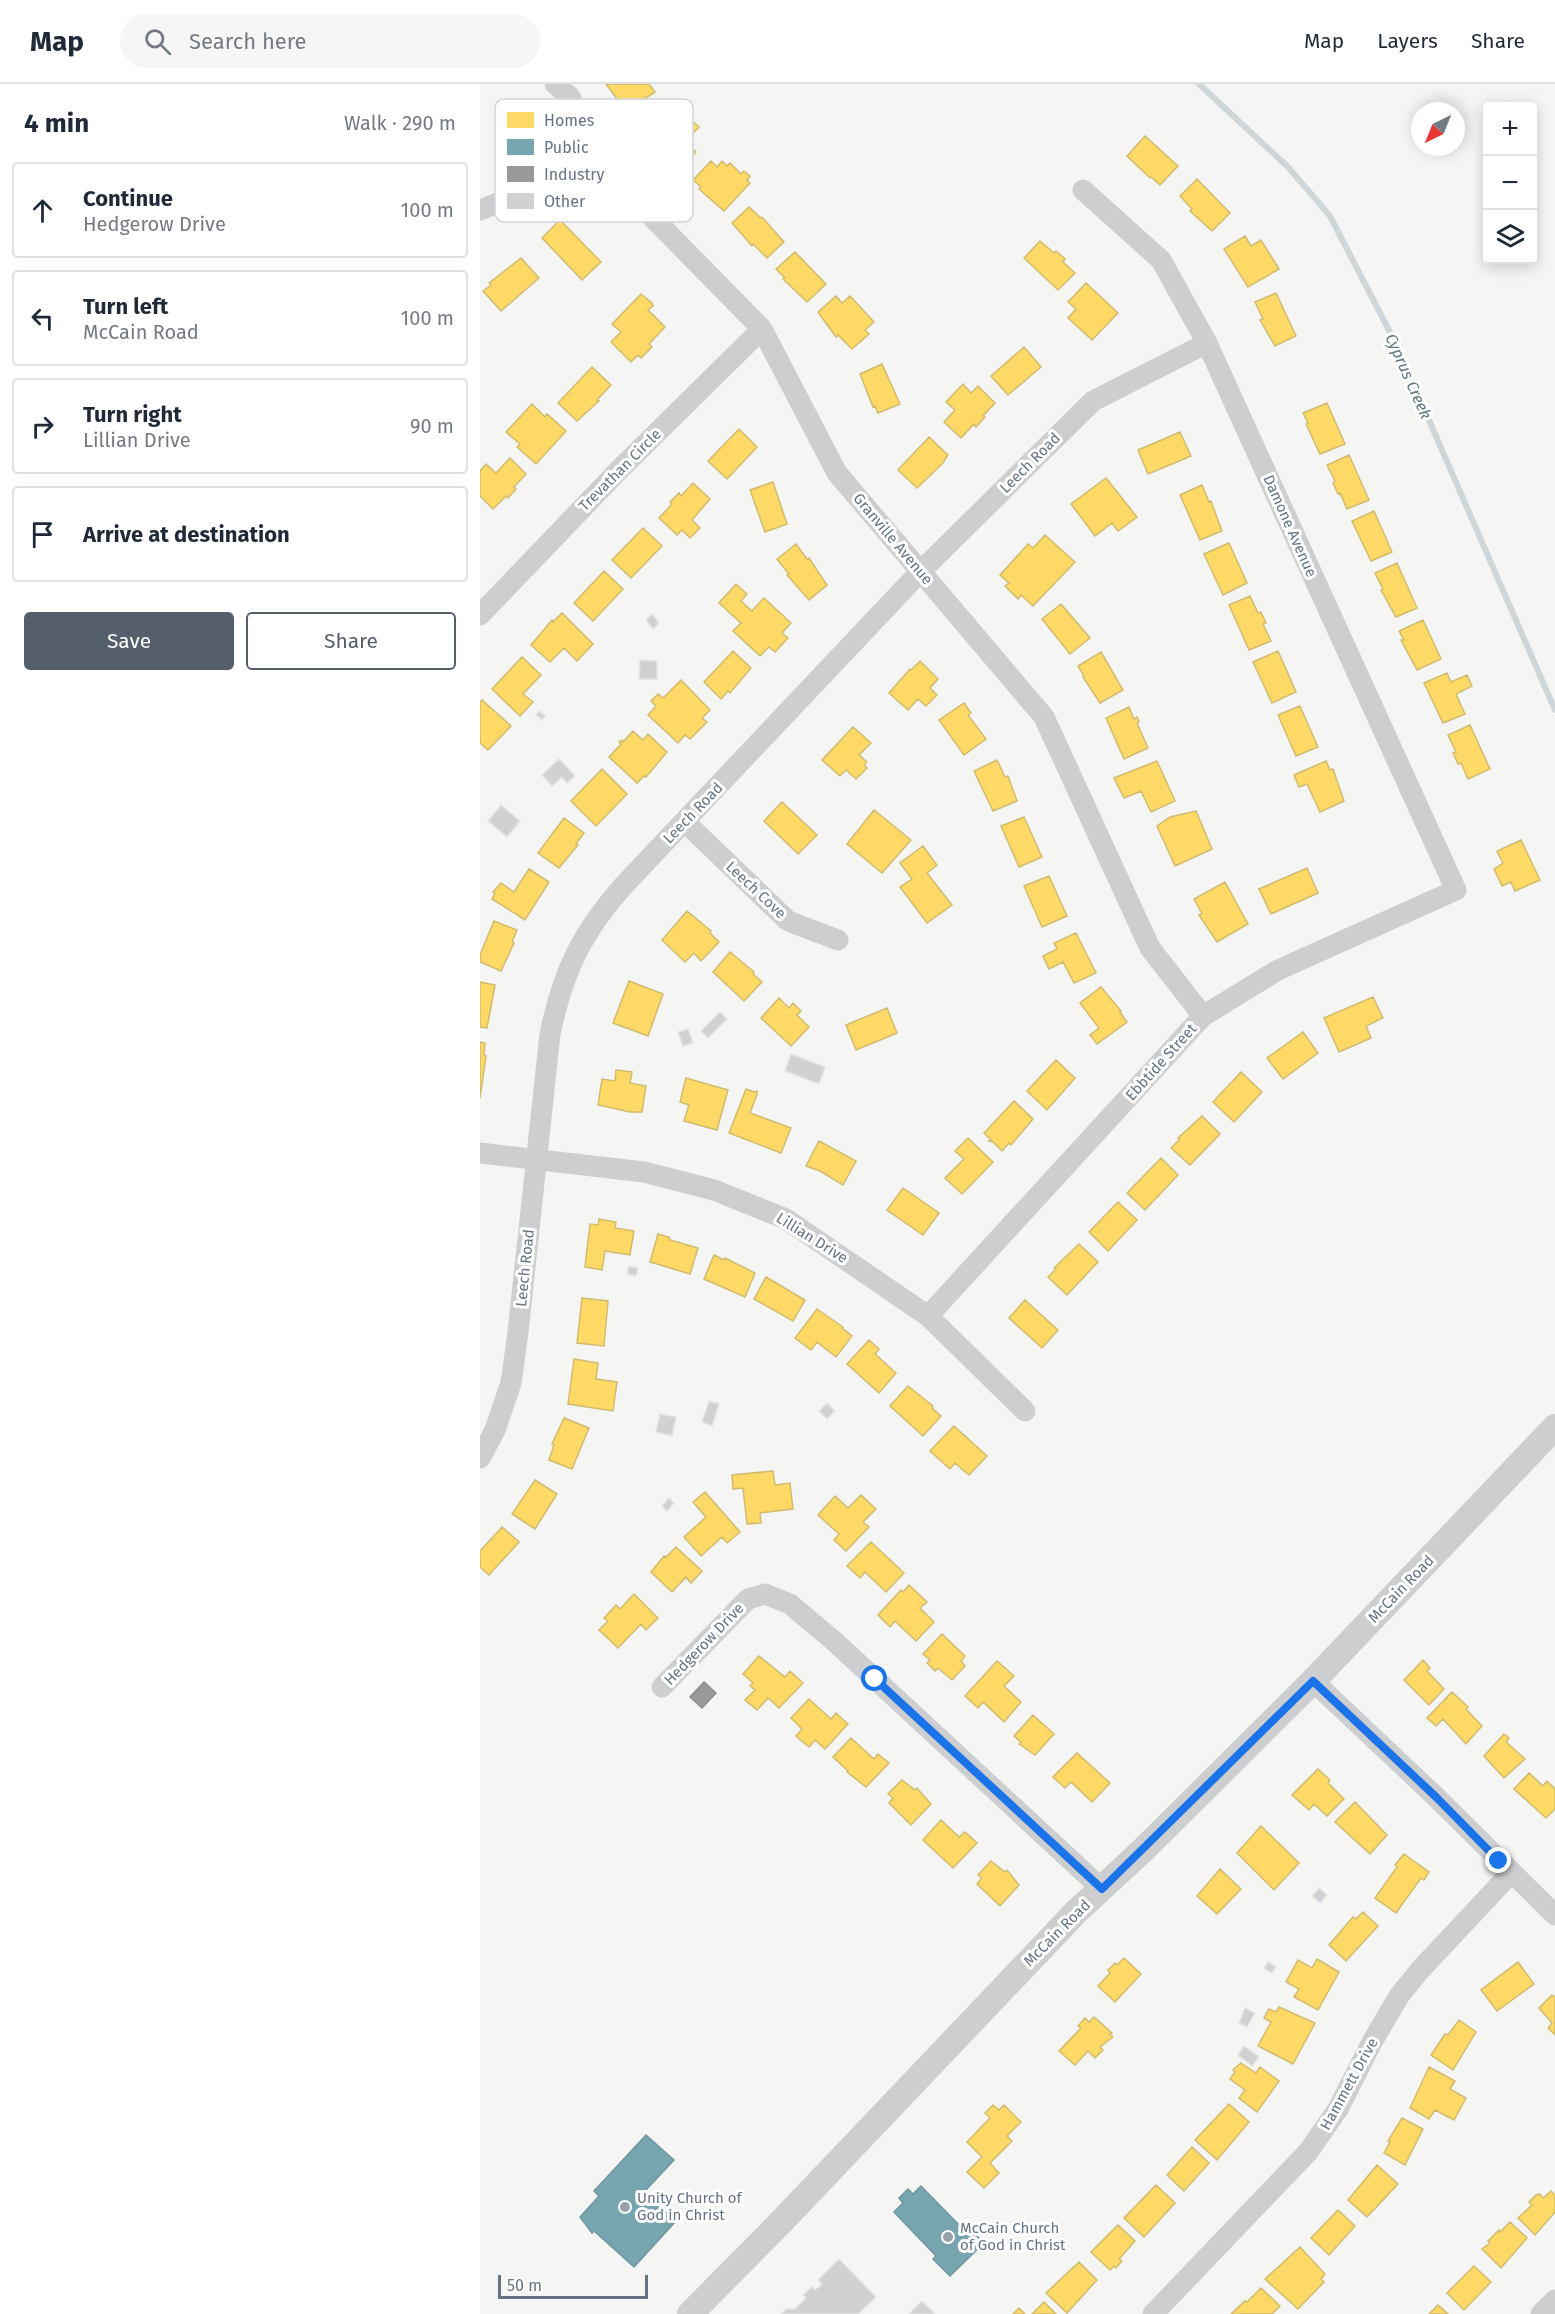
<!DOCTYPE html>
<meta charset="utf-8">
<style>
:root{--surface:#fff;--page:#f6f6f7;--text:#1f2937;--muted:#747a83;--line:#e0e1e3;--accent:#555f6c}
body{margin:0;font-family:"Fira Sans",sans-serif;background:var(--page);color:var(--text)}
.controls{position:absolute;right:18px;top:18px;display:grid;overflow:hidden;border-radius:6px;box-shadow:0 3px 15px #0003}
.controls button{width:54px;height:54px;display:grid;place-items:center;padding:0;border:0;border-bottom:2px solid var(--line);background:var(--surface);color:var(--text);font:30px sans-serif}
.compass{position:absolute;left:931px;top:18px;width:54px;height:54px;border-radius:50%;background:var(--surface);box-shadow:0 3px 15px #0003;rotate:223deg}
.scale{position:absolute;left:18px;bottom:15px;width:150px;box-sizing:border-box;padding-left:6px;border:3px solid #647485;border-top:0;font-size:16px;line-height:21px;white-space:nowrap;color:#647485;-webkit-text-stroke:4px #fff;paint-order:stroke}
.stop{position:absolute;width:18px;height:18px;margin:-14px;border:4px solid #1a73e8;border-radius:50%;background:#fff}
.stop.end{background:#1a73e8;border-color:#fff;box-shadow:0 2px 6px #0008}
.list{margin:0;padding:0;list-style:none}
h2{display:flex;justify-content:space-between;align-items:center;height:78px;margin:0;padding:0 24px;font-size:26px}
h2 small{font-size:20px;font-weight:400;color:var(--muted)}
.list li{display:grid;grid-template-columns:39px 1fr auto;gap:18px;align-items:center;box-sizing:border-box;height:96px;margin:0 12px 12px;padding:0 12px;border:2px solid var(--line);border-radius:6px}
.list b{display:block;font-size:22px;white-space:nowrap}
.list p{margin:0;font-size:20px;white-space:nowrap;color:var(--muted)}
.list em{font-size:20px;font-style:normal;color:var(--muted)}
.actions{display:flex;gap:12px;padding:18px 24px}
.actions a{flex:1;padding:14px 0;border:2px solid var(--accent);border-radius:6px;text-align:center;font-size:21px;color:var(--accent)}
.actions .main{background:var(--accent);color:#fff}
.icon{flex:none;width:33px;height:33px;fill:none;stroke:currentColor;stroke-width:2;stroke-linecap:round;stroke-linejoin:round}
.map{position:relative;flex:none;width:1075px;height:2230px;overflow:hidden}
header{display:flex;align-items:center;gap:36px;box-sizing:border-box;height:84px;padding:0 30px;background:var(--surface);border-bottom:2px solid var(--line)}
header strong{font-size:28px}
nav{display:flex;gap:33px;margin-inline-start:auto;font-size:21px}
.search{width:420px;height:54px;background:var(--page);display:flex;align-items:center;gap:15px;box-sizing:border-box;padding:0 21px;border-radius:33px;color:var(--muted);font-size:22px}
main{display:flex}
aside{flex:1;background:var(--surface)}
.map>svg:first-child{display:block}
</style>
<header>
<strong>Map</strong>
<div class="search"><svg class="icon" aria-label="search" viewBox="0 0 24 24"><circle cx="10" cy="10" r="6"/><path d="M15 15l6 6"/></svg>Search here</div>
<nav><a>Map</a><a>Layers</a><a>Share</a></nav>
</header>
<main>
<aside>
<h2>4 min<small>Walk · 290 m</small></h2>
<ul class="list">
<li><svg class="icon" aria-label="ahead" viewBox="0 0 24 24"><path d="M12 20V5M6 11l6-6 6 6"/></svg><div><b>Continue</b><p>Hedgerow Drive</p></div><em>100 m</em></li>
<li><svg class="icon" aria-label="left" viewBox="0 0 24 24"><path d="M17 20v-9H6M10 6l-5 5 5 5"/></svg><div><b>Turn left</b><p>McCain Road</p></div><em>100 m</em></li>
<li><svg class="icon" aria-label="right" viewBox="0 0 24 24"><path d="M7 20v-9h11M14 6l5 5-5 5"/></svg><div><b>Turn right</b><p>Lillian Drive</p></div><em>90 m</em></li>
<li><svg class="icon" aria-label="arrive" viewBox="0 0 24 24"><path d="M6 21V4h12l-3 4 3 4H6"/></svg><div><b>Arrive at destination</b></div></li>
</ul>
<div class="actions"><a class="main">Save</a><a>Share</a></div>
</aside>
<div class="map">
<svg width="1075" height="2230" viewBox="0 0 1075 2230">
<rect width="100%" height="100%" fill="#f5f5f4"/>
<!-- homes -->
<path fill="#ffd966" stroke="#d0bb6f" stroke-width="1.5" d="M126,0H169L175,8L146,27Z
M195,22L219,43L205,57L216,68L201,84L167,51Z
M665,52L698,82L680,101L671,93L670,94L647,72Z
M231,77L237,83L242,77L247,82L250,79L261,90L264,87L270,92L267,96L270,99L244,127L219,105L221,103L213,96Z
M717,95L750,129L732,147L710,127L712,125L700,112Z
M269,123L281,134L282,133L304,158L287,174L273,160L272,162L252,139Z
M80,136L121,178L102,196L62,154Z
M765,152L771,162L781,156L799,185L768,203L744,165Z
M560,157L574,169L576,167L585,175L583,178L595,189L578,206L544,174Z
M315,168L346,200L327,218L303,195L305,194L296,185Z
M41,174L59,194L21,227L3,207L11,201L9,199Z
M606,199L638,229L612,256L588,234L596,225L588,218Z
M796,209L816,252L795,262L780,236L783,235L775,218Z
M161,210L172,219L173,222L168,226L185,243L169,260L172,263L161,274L158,271L151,278L131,258L141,248L132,240Z
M356,212L362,219L370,212L394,238L385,246L389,250L372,265L358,251L356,253L338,228Z
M544,263L561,283L528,311L511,292Z
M402,280L420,320L398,329L395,322L393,323L380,290Z
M112,283L131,301L117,316L119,317L97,337L78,319Z
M483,300L491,309L498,302L515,319L503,332L505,333L496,343L494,340L481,354L464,338L475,326L466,318Z
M847,319L865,360L840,370L826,340L828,339L823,329Z
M52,320L65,333L67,330L86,347L56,380L37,363L40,360L26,348Z
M259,345L277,363L247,395L228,377Z
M700,348L711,372L668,390L658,366Z
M449,353L468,371L462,380L437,404L418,386Z
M869,371L889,416L867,425L860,409L858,410L853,399L855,397L847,381Z
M30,374L46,390L34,403L36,405L28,414L26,412L13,425L0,412V387L6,380L16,389Z
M626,394L657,433L638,447L632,439L615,452L591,420Z
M293,398L307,440L285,448L270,406Z
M213,399L230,415L212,436L220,444L210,454L202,446L197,451L179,434L192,420L190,418L199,409L201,412Z
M722,401L729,418L731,417L742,447L720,456L700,411Z
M894,427L912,468L891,477L872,437Z
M163,444L182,462L151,494L132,476Z
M565,451L595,478L553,522L541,511L538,515L525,502L529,499L520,491L548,460L553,464Z
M749,459L767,499L743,511L724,470Z
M316,460L327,475L329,474L347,501L329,516L307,491L309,490L297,475Z
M917,479L937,524L916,533L901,506L903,505L895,489Z
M124,487L143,505L113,537L94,519Z
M256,500L267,510L261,517L272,527L284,514L311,539L302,549L308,554L295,568L289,563L280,572L253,547L261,539L239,519Z
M770,512L778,529L781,528L786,539L783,540L791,557L769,566L749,521Z
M581,520L610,554L590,570L562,535Z
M82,529L113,560L97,577L84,564L70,578L51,561L72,536L73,538Z
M943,536L961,575L937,586L921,556H924L919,547Z
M253,567L271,584L250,609L248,607L241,615L224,598Z
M798,567L816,608L792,619L773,578Z
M621,568L643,606L620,619L603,593L604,592L598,582Z
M42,573L61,591L43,610L53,618L40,632L12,605Z
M440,577L458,595L450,604L457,611L446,622L438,615L428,626L409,609L430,585L431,586Z
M967,589L971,598L987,591L992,602L976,610L985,630L963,639L944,599Z
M201,596L230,626L222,634L227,638L210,655L205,651L198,659L168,631L176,622L171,617L178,610L183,614Z
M2,616L31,642L8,666L0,659V618Z
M484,619L491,629L488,631L506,655L484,671L459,636Z
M820,622L838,663L816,672L798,631Z
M649,623L654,635L657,633L659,638L657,639L668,664L644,675L626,634Z
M990,641L1010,685L988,695L981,679L978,680L973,669L976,668L968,651Z
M373,643L391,659L379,671L387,678L384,681L387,684L376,695L366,686L360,692L342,676Z
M153,647L163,656L168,650L187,668L166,693L164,692L157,699L129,673L141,660L139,658L142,656L143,658Z
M517,676L525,693L528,692L537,717L513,727L494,687Z
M677,677L695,717L671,728L661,707L644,714L634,694Z
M846,677L850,686L853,685L864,717L840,728L827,700L819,703L814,691Z
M122,685L147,710L116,742L91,717Z
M302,718L337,751L318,770L284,737Z
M394,726L431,756L402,789L367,760Z
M716,727L732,765L695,782L677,742L690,733Z
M544,733L562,773L539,783L521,742Z
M84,734L104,749L96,760L98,761L79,784L58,769Z
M1041,756L1060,796L1035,807L1031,798L1022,802L1014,785L1023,779L1017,767Z
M443,762L457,781L447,789L472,821L447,839L420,803L432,795L420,779Z
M827,784L838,809L791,830L779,805Z
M49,785L69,798L45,836L12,815L15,809L13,808L21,799L34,808Z
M569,792L587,832L562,843L544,802Z
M745,798L768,840L737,858L719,831L722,830L714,815Z
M207,827L231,847L230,849L239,858L221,877L214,869L205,878L182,856Z
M14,837L37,846L32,858L34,859L21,887L0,878V871Z
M596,849L616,889L594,899L583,878L569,885L563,872L577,865L574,859Z
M250,868L274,888L273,890L282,898L264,917L233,888Z
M149,897L183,910L168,952L133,939Z
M0,898L15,901L7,944L0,943Z
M621,903L641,927L640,928L647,938L617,960L610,951L619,944L600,919Z
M893,913L903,934L886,942L891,954L859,968L844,934Z
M299,914L309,924L313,919L321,927L317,931L329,943L311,962L281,934Z
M407,924L417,949L376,966L366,941Z
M823,948L838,969L803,995L787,974Z
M0,958L5,959L4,971L6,972L0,1014Z
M576,976L595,994L567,1026L547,1007Z
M136,986L152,988L150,999L166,1002L162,1028H150L118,1021L122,995L135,997Z
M761,988L782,1008L754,1038L733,1018Z
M206,994L248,1006L237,1046L204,1037L209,1021L200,1018Z
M266,1005L274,1008L277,1007V1010L270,1029L311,1044L301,1069L249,1049Z
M534,1017L553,1035L531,1061L529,1059L522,1067L513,1058L509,1057L511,1056L504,1049Z
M722,1032L740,1050L710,1081L691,1064L700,1055L698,1054Z
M488,1054L513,1078L482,1110L465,1094L484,1075L475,1067Z
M339,1057L376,1077L363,1101L340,1087L326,1082Z
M681,1074L698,1091L665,1126L647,1109Z
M423,1104L459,1129L443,1151L407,1126Z
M638,1118L657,1136L628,1167L609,1148Z
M119,1135L136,1138L135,1144L154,1147L150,1171L125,1167L122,1186L105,1183L110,1140L118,1141Z
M178,1150L189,1153L190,1156L218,1164L210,1190L170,1178Z
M599,1160L618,1178L587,1211L568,1193L576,1185L574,1184Z
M234,1171L244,1176L245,1174L275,1189L265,1213L224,1195Z
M286,1193L325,1216L313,1237L274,1215Z
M102,1214L128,1217L124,1262L97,1259Z
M545,1216L578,1246L562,1264L529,1234Z
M337,1225L363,1243L362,1244L372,1252L356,1273L337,1258L331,1266L315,1254Z
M389,1256L399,1265L395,1270L416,1289L399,1309L367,1280Z
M94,1275L118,1279L116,1295L137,1298L133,1327L88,1320Z
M428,1302L453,1322L452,1324L461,1332L443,1352L410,1322Z
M84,1334L109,1344L92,1385L69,1376L74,1361L72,1360Z
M474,1342L507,1372L489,1391L475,1379L470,1385L450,1367Z
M293,1387L295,1401L310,1399L313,1425L280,1429L281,1439L267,1440L263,1404L253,1405L252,1391Z
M55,1396L77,1410L55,1445L32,1430Z
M225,1408L260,1448L247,1459L242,1453L221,1472L204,1453L226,1433L213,1418Z
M381,1411L396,1425L383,1438L389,1443L366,1467L354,1456L359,1450L338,1431L355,1412L368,1424Z
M22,1443L39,1458L9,1491L0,1483V1467Z
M391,1458L424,1489L406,1508L385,1488L380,1494L367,1482Z
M196,1463L222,1487L211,1499L206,1493L192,1508L171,1488L184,1472L186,1473Z
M429,1501L447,1518L440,1524L454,1538L436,1557L415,1537L410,1543L398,1531L421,1506L423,1508Z
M154,1510L178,1534L166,1546L161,1540L138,1564L119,1546L128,1537L124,1534L136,1521L140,1525Z
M462,1550L485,1572L481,1577L485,1582L472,1596L458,1584L455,1587L447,1579L450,1576L443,1570Z
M279,1572L305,1593L310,1587L323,1599L299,1624L288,1614L277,1626L265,1616L275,1606L270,1602L273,1599L263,1590Z
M943,1576L950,1584L947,1587L964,1605L949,1621L924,1596Z
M517,1577L534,1592L524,1602L541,1618L524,1638L503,1618L498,1624L485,1612Z
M972,1608L988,1623L986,1625L1002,1642L986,1660L963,1635L956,1642L947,1634Z
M329,1615L351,1635L356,1629L368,1640L345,1665L335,1656L329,1663L316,1652L322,1645L311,1634Z
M553,1631L574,1650L555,1671L539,1660L541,1658L534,1652Z
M1024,1650L1029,1654L1026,1658L1045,1675L1024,1694L1004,1672Z
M371,1654L394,1675L398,1670L409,1679L386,1703L367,1688L368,1687L353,1673Z
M597,1669L630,1699L612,1718L591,1698L585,1704L573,1693Z
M838,1685L850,1696L848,1699L864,1715L847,1732L834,1720L829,1726L812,1711Z
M1049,1689L1063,1702L1067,1697L1075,1705V1725L1066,1734L1034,1705Z
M422,1696L435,1706L437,1704L451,1720L431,1741L409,1719L413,1714L408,1710Z
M875,1718L907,1751L890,1770L855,1738Z
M461,1736L479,1753L485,1748L497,1759L473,1784L443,1756Z
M781,1742L819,1779L794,1806L757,1769Z
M924,1770L949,1788L944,1796L941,1794L916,1829L895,1814L917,1783L915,1781Z
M511,1777L525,1788L527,1786L539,1801L520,1822L497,1800L502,1794L498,1791Z
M740,1785L761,1805L737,1830L717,1812Z
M883,1828L898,1842L866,1877L849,1861L873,1833L876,1835Z
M644,1874L661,1890L635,1918L618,1902L630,1889L628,1886L635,1879L637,1881Z
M837,1875L859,1888L838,1926L814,1913L819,1905L806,1898L818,1876L832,1884Z
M1038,1878L1054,1900L1017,1927L1001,1906Z
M1072,1911L1075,1913V1951L1068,1944L1072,1939L1059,1924Z
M799,1923L835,1939L813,1980L778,1962L791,1938L784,1934L789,1925L796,1928Z
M614,1933L632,1949L630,1950L633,1953L620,1963L623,1966L615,1974L608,1967L595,1981L579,1967L601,1944L598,1942L605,1934L609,1938Z
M979,1936L996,1948L973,1986L951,1971L965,1950L968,1951Z
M761,1979L776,1989L780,1983L799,1997L777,2028L759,2014L765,2006L750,1995L755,1988L753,1986Z
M949,1983L975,1997L970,2005L986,2014L974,2036L955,2026L949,2035L930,2024Z
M749,2020L769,2038L737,2076L715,2056Z
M513,2021L519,2026L524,2021L541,2038L527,2052L532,2057L510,2079L519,2089L504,2104L487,2088L502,2073L487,2058L510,2034L505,2029Z
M922,2034L943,2045L925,2081L904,2069L910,2058L908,2057Z
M712,2063L729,2079L704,2107L687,2091Z
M897,2081L918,2100L887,2133L868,2116Z
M676,2101L695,2119L664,2153L644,2134Z
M1071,2107L1075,2111V2128L1055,2151L1038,2134L1052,2121L1049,2118L1056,2111L1060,2110L1063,2114Z
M858,2126L875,2142L849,2171L831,2154Z
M1030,2138L1047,2154L1021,2184L1002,2165L1010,2159L1008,2157L1019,2146L1020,2148Z
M638,2141L655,2157L639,2175L642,2177L636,2184L634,2182L630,2186L611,2168Z
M820,2163L845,2190L841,2195L844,2198L818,2225L785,2195Z
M599,2178L617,2196L587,2229L566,2209Z
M994,2182L1011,2198L984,2226L967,2209Z
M781,2204L800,2222L792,2230H751L765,2217L767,2218Z
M564,2218L576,2230H552Z
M958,2221L968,2230H949Z
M539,2224L545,2230H533Z"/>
<!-- public -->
<path fill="#76a5af" stroke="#7196a2" stroke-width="1.5" d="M166,2051L194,2076L164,2108L196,2137L154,2183L114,2147L112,2149L100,2133L119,2112L114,2107Z
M441,2102L484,2146L488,2143L504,2159L470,2192L453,2175L456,2172L414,2128L423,2119L419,2114L428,2105L433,2110Z"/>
<!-- industry -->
<path fill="#999" stroke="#898e93" stroke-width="1.5" d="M224,1598L236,1609L222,1624L210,1613Z"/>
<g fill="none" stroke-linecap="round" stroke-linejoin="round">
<!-- stream -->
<path stroke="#ced6d9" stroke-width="6" d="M719,0L808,83L850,132L915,258L1075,626"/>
</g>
<!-- building -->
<path fill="#d0d1d2" stroke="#e4e4e4" stroke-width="1.5" d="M172,530L179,539L173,545L166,536Z
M160,576L177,577V595H159Z
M59,627L65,632L62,636L56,631Z
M79,675L95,692L87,699L82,693L72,702L62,691Z
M21,721L40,737L27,753L8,737Z
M240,928L247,935L228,954L221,947Z
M208,945L213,959L203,962L198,948Z
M311,970L345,983L339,1000L305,987Z
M149,1182L158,1184L156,1192L147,1190Z
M229,1317L239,1320L232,1342L222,1338Z
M347,1319L355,1327L347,1335L339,1327Z
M180,1330L196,1333L192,1352L176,1348Z
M189,1414L194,1419L187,1427L182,1422Z
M839,1804L847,1811L840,1819L832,1812Z
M788,1878L796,1883L792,1889L784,1884Z
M765,1924L775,1929L767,1943L759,1939Z
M764,1962L779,1973L772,1982L758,1971Z
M359,2175L396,2213L378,2230H301L306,2225H315L326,2214L323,2211L332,2203L335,2206L342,2200L338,2196Z
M442,2217L455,2230H429Z"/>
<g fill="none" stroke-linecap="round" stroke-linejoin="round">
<!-- minor -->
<path stroke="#cdcecf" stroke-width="21" d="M75,0L90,13L119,79L282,245L357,389L564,633L670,864L723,932
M0,126L119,79
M0,531L139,386L282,245
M205,738L308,837L358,856
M0,1069L164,1088L234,1106L306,1135L448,1232L545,1327
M448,1232L723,932L798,886L976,806L727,259L681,176L603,106
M0,1374L15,1346L31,1299L38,1248L70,950C83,887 102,848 145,800L440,488L613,317L727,259
M833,1597L956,1713L1075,1831
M182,1603L268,1515L285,1510L310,1520L354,1557L622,1805
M673,2230L828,2068L858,2025L892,1958L919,1912L940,1886L1031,1789
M1061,2230L1075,2216"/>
<!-- tertiary -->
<path stroke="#cdcecf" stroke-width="26" d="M210,2230L302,2137L596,1828L663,1766L833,1597L1075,1343"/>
</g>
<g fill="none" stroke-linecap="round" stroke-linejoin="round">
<!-- route -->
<path stroke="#1a73e8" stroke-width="8" d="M395,1595L622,1805L833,1597L956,1713L1019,1777"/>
</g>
<!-- markers -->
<g fill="#97a1ac" stroke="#fff" stroke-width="2">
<circle cx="145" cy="2123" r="6"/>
<circle cx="468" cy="2153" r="6"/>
</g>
<g text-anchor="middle" stroke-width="6" stroke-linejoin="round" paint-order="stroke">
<!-- street labels -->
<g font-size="15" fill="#647485" stroke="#fff">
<text transform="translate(550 379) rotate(-45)" y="5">Leech Road</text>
<text transform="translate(140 386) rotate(-45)" y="5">Trevathan Circle</text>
<text transform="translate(810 442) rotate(66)" y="5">Damone Avenue</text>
<text transform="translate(413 455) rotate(50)" y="5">Granville Avenue</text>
<text transform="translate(213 729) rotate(-46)" y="5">Leech Road</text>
<text transform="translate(276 806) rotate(43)" y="5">Leech Cove</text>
<text transform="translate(681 978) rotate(-48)" y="5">Ebbtide Street</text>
<text transform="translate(332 1154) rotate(32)" y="5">Lillian Drive</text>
<text transform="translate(45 1184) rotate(-84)" y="5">Leech Road</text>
<text transform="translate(921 1505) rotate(-46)" y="5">McCain Road</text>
<text transform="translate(224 1560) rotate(-46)" y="5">Hedgerow Drive</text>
<text transform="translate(577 1849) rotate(-45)" y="5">McCain Road</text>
<text transform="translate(869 2000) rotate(-61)" y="5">Hammett Drive</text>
</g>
<!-- poi labels -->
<g font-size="15" fill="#647485" stroke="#fff" text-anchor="start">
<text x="157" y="2119">Unity Church of<tspan x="157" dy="17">God in Christ</tspan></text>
<text x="480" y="2149">McCain Church<tspan x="480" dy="17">of God in Christ</tspan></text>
</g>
<!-- water labels -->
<g font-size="16" font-style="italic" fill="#607782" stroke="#fff">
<text transform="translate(929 292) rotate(66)" y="6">Cyprus Creek</text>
</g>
</g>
<!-- legend -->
<rect x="15" y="15" width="198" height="123" rx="9" fill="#fff" stroke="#d0d5da" stroke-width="1.5"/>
<rect x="27" y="28" width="27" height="16" fill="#ffd966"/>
<rect x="27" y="55" width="27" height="16" fill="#76a5af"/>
<rect x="27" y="82" width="27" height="16" fill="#999"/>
<rect x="27" y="109" width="27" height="16" fill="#d0d1d2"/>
<g font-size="16" fill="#647485">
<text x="64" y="42">Homes</text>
<text x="64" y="69">Public</text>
<text x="64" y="96">Industry</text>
<text x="64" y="123">Other</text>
</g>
</svg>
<div class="controls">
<button>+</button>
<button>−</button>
<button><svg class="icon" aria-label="layers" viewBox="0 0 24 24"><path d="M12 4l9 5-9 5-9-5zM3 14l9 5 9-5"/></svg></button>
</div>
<svg class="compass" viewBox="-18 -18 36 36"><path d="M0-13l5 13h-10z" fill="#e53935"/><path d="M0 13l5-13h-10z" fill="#747a83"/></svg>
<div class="scale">50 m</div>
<div class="stop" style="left:395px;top:1595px"></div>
<div class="stop end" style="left:1019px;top:1777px"></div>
</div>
</main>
